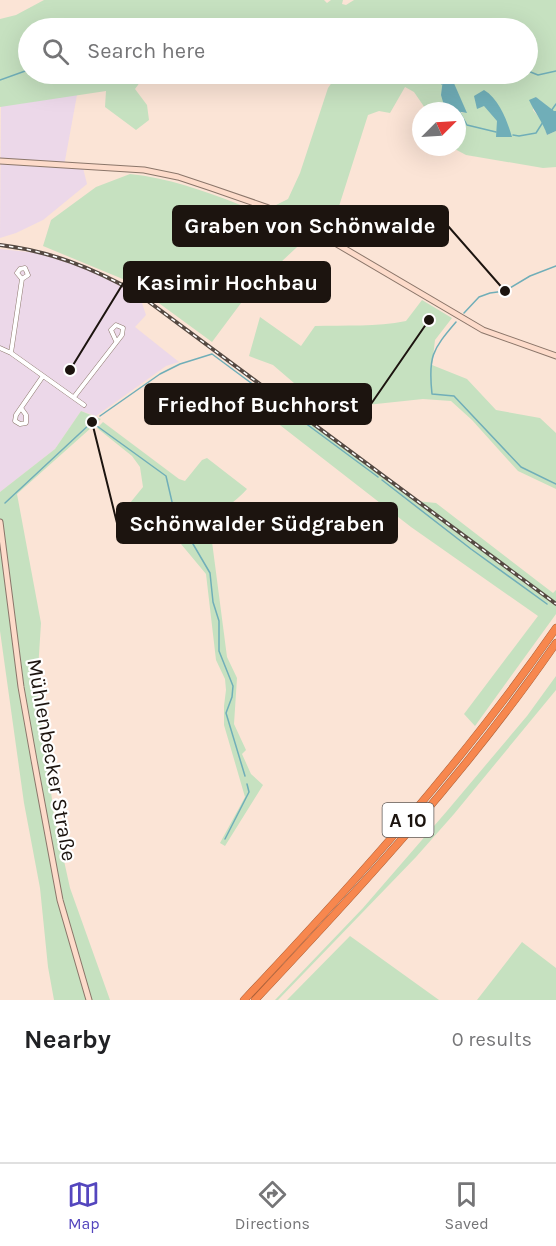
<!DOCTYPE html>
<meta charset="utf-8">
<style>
:root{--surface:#fff;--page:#f6f6f6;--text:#202124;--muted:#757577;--line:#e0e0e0;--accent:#5446be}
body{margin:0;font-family:Karla,sans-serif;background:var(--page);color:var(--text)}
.compass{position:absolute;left:412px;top:102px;width:54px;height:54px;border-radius:50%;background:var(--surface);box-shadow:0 6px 24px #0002;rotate:66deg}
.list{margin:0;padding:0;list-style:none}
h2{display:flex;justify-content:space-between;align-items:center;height:78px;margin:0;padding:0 24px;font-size:26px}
h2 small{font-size:20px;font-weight:400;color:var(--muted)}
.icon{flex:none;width:33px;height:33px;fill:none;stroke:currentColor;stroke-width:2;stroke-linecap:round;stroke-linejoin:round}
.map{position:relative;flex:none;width:556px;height:1000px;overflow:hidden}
.search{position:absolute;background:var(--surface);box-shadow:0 6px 24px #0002;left:18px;right:18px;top:18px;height:66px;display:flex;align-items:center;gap:15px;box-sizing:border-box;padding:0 21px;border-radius:33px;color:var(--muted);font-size:22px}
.sheet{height:162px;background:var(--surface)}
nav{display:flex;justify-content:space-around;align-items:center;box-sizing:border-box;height:84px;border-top:2px solid var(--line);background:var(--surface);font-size:16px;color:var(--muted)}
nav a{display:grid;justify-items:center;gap:3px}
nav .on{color:var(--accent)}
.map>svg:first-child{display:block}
</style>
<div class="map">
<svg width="556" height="1000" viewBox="0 0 556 1000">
<rect width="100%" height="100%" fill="#fbe4d6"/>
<!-- commercial -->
<path fill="#ecd8e9" d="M77,95L64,166L83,168L87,184L43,220L16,233L0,238L1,97Z
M0,249L37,253L78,266L106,278L140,297L146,315L135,327L179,362L166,366L96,416L81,411L55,449L0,492Z"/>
<!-- green -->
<path fill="#c6e1c0" d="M44,0H324L327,3L331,0H343L342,4L346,5L354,0H556V111L554,112L536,97L533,110L543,122L547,135L556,131V167L543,168L466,155L451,147H457V112L466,113L445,109L452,111H427L414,92L405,87L390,113L379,111L368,115L334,222L335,230L338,236L300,215L276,205L288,199L300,173L328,88L335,78L333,74H528V28H28V74H146L135,89L147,105L149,120L136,130L105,107L106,91L0,107V19L16,15Z
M130,174C168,178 202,190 238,204C263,213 287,222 311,234L250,291L212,342L130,282L43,246L51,220L96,187Z
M422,300L452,318L435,340L432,365L467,379L496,410L540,418L556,433V489L518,471L472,420L451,401L423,399L357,406L350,414L330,394L301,389L273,365L249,356L260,317L301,346L315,326C346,325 376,327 406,321Z
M288,407L416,501L436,503L553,593L556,590V614L475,726L464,714L538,616L411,527L276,422Z
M81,411L101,419L17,494L41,623L37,686L54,815L70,888L110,1000H54L48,967L40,888L24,803L0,631V492L55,449Z
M103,422L179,479L185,481L202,460L207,458L247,489C231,507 218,508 211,534L227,657L237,678L234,724L246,750L242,754L251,774L263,785L225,846L220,843L245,797L224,725V706L226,690L225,679L216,660L206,574L176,538L158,530L130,523L124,519L130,503L143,487L140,467L132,456L97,428Z
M556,676V690L454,814L416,857L278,1000H275L363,908L447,811L527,716Z
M350,936L439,1000H287Z
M522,942L556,968V1000H477Z"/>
<!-- water -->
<path fill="#70aeb8" d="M443,79L453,81L467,113L445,109L441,95Z
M484,90C499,99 507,120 512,137H496L497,121L484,106L477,109L474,96Z
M536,97L554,111H556V131L547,135C543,122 535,113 529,100Z"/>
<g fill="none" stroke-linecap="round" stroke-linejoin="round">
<!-- stream -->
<path stroke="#70aeb8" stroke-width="1.5" d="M344,28C361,23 372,13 387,28
M528,71L538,75L556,71
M434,74L442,84
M0,80L28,70
M459,111L467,125L496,132
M551,111L556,104
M513,135L519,136L536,133L543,122
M464,313L479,297L490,293L505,291L530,276L556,266
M456,322C432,350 428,357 432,394L454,396L521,467L556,484
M100,416L160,374L180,364L212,354L378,477
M97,426L166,476L179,532L193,544L210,573L213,602L219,621V651L233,686L232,697L226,713L245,776
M382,480L471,549L547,604
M5,503L92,422
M225,839L249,792L247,784"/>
<!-- street casing -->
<g stroke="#8b766a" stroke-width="5">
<path id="street" d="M0,348L11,353L84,405
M11,353L22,279L17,273L20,269L25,268L28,275L22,279
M74,397L122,335L123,328L116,325L111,330L116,341
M21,408L26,415V423L20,424L15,421L16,415L43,376"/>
</g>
<!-- secondary casing -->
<g stroke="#8b766a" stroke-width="7">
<path id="secondary" d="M0,161L144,170L178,177L211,188L266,207L301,223L483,330L556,356
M0,522L21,687L34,760L60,900L89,1000"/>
</g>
<!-- highway casing -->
<g stroke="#aa5f38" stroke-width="8">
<path id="highway" d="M244,1000C355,882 463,762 556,628
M255,1000C362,886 467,772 556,643"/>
</g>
<!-- street -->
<use href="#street" stroke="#fff" stroke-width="4"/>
<!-- secondary -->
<use href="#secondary" stroke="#fddbca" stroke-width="5"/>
<!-- highway -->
<use href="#highway" stroke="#f7874e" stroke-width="7"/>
<!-- rail casing -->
<g stroke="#554942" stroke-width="4">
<path id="rail" d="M0,245C50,251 93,268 137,293L556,604"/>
</g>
<!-- rail -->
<use href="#rail" stroke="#fff" stroke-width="1.5" stroke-dasharray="4.5" stroke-linecap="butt"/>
</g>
<g text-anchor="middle" stroke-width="4.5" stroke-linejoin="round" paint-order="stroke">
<!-- shield labels -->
<rect fill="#fff" stroke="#605a57" stroke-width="1.5" x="382.5" y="803" width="51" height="34" rx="4.5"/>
<g font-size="20" font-weight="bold" fill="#1c140f">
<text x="408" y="827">A 10</text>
</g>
<!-- street labels -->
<g font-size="21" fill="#1c140f" stroke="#fff">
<text transform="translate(52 760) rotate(80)" y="7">Mühlenbecker Straße</text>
</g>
</g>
<!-- callouts -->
<path fill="none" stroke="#1c140f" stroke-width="2" d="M505 291L448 226M70 370L124 282M429 320L371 404M92 422L117 523"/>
<g fill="#1c140f" stroke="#fff" stroke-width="2">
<circle cx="505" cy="291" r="6"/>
<circle cx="70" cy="370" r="6"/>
<circle cx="429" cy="320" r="6"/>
<circle cx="92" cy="422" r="6"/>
</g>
<g fill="#1c140f" stroke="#1c140f" stroke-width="2">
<rect x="173" y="206" width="275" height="40" rx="6"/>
<rect x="124" y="262" width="206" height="40" rx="6"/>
<rect x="145" y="384" width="226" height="40" rx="6"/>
<rect x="117" y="503" width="280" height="40" rx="6"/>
</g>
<g font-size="22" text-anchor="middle" font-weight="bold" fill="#fff">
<text x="310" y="233">Graben von Schönwalde</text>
<text x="227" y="290">Kasimir Hochbau</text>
<text x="258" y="412">Friedhof Buchhorst</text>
<text x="257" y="531">Schönwalder Südgraben</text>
</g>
</svg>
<svg class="compass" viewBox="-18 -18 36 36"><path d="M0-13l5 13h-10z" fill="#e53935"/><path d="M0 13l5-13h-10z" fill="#757577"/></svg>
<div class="search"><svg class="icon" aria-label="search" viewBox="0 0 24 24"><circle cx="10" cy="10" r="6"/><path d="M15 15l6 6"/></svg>Search here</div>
</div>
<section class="sheet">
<h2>Nearby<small>0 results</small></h2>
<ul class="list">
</ul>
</section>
<nav>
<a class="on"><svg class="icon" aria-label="map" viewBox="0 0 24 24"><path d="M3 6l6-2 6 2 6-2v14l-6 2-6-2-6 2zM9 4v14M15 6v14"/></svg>Map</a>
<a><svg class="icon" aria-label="directions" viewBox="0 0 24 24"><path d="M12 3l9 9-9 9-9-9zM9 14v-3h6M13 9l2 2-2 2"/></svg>Directions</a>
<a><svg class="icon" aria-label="saved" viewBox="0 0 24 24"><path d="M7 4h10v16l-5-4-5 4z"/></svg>Saved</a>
</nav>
